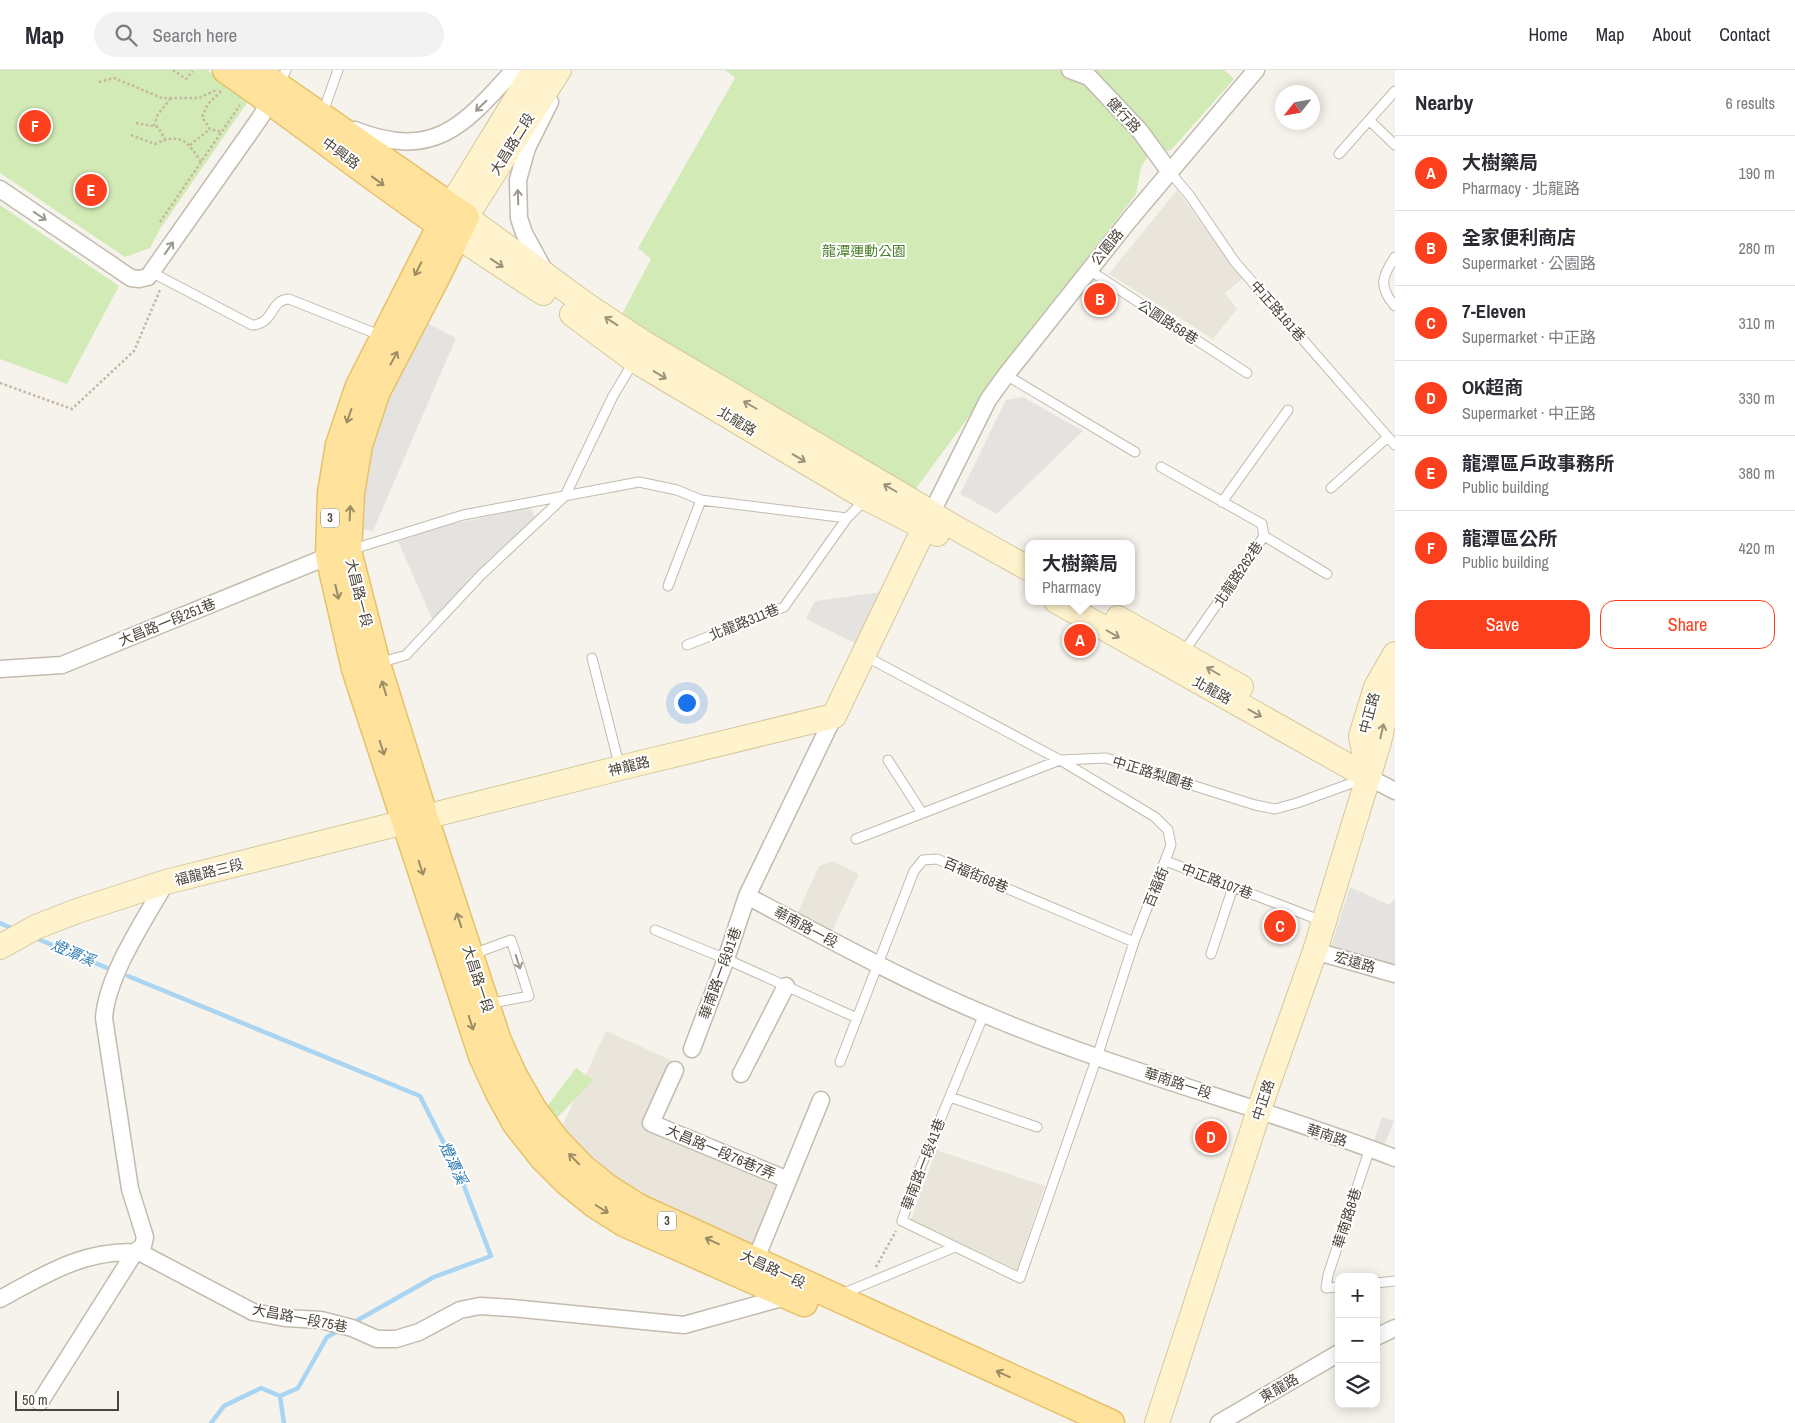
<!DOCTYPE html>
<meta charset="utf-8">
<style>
:root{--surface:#fff;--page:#f2f2f3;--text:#2b2b33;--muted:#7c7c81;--line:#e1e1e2;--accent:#fc3f1d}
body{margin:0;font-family:"Archivo Narrow","Noto Sans TC",sans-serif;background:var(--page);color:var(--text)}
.controls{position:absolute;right:15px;bottom:15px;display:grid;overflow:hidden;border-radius:10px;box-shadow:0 2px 12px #0003}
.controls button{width:45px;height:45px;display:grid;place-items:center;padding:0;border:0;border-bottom:1px solid var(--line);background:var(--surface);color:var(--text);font:25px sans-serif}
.compass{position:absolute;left:1275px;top:15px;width:45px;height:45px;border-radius:50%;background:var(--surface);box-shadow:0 2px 12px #0003;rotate:239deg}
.scale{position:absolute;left:15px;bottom:12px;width:104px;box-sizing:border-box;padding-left:5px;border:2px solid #4b4439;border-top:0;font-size:14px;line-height:18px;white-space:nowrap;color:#4b4439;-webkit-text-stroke:4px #fff;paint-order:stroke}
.you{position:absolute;left:686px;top:632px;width:18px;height:18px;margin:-12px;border:4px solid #fff;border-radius:50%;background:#1a73e8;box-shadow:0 0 0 8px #1a73e833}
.badge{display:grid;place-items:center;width:32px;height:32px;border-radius:50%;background:var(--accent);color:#fff;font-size:16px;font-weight:700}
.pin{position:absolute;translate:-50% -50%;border:2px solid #fff;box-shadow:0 1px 5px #0006}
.popup{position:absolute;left:1025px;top:470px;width:110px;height:65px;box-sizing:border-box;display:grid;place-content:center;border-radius:10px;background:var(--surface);filter:drop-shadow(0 1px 4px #0005);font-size:16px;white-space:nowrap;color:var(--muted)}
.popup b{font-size:19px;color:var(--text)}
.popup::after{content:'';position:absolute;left:50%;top:100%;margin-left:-10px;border:10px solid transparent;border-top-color:var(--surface)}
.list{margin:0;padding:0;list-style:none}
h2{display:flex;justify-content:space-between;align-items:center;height:65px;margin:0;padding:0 20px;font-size:21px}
h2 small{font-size:16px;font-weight:400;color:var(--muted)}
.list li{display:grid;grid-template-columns:32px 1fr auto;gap:15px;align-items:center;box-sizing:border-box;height:75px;padding:0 20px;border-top:1px solid var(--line)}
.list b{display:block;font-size:19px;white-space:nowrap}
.list p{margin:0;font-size:16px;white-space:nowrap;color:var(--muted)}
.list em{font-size:16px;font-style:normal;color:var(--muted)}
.actions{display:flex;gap:10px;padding:15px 20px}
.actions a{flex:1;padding:11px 0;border:1px solid var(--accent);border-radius:15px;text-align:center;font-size:18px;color:var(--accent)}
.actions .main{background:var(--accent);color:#fff}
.icon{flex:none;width:28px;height:28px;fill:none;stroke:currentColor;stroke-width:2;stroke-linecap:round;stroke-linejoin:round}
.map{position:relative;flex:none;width:1395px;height:1353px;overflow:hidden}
header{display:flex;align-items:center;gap:30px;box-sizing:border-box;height:70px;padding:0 25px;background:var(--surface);border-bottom:1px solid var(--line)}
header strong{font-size:24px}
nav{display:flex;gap:28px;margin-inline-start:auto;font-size:18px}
.search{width:350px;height:45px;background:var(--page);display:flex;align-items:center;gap:12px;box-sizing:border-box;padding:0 18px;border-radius:28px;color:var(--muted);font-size:19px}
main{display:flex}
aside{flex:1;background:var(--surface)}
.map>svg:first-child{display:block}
</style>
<header>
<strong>Map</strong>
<div class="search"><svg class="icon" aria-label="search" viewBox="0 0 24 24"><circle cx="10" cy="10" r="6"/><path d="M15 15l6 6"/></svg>Search here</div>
<nav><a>Home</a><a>Map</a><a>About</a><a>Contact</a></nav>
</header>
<main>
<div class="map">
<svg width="1395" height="1353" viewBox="0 0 1395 1353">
<rect width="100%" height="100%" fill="#f6f3ec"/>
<!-- residential -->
<path fill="#eae5da" d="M1177,120L1242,209L1225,223L1237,239L1213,269L1109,204Z
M833,791L859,804L832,861L797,844L819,796Z
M606,961L673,991L645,1054L782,1115L753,1181L639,1126L590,1092L560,1061Z
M936,1080L1045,1116L1017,1200L911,1150Z"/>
<!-- green -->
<path fill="#d2eab5" d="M0,0H207L249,30L160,159L150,178L125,187L0,103Z
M725,0H1224L1234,9L1171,80L1149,85L1141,97L1136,124L1052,234L914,421L620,248L651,189L638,178L735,8Z
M0,135L119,216L67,314L0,289Z
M576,998L593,1010L555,1050L545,1039Z"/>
<!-- parking -->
<path fill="#e5e3e0" d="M420,249L456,268L373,461L357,458L375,348Z
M1023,327L1083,361L997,444L960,424L1006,330Z
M530,437L537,451L471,507L433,551L398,471L448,455Z
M888,521L861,576L806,549L815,531Z
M1350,817L1390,835L1395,828V897L1330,880Z
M1382,1047L1394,1051L1384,1076L1373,1073Z"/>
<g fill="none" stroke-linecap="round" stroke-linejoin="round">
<!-- stream -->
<path stroke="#a9d4f2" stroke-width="4.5" d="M0,853L11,858
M38,869L107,898
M128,906L420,1026L459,1103L491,1186L434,1207L351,1254
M211,1353L224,1336L261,1318L280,1326
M284,1353L280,1326L298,1318L327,1267L340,1260"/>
<!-- service casing -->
<g stroke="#c2bbae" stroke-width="11">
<path id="service" d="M280,14L286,0
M322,45L338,0
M1369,50L1395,75
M1339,84L1395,21
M1169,101L1190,126L1235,192L1395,375
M1395,187C1382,206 1378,217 1395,236
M1089,200L1247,303
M151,202L252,255C275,254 269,230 289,229L382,266
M1006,305L1135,382
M1161,397L1262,454L1264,466L1183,583
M1331,418L1388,367
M1222,432L1288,340
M1264,466L1327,504
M350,480L463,445L639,412L677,420L701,430L847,448
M668,516L701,430
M687,575L784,537L847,448L866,429
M865,586L1060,690L1155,747L1168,760L1171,775L1134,872L1097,987L1020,1208L902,1151L919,1101L984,944
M592,588L620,698
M379,593L406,585L481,505L565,426L613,326L634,291
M888,690L922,743
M856,769L1060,690L1106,688L1255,735L1275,739L1297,733L1363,709
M1166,791L1322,851
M655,860L726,889L857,948
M473,884L511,870L529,926L487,934
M1211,884L1233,817
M840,992L914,801L923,790L937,789L1134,872
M950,1027L1037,1057
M1376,1213L1395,1211
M1339,1217L1326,1218L1328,1205L1370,1078
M842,1224L955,1177"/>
</g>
<!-- minor casing -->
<g stroke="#c2bbae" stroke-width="19">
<path id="minor" d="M1070,0L1089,7L1140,61L1169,101
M355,60C435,91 464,55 514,0
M0,119L131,208L139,209L148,207L260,48L274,24
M546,201L543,198L524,163L519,148L518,110L527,78L550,32
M931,444L988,330L1006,305L1130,149L1256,0
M0,599L62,595L329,486
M1368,707L1395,721
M747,826C825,867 903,910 984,944C1118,1001 1260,1036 1395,1088
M1315,881L1395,904
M692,979L726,889L747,826L834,646
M675,1000L651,1053L788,1110
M741,1004L786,916
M755,1191L821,1030
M0,1229C44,1205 88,1177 141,1183L253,1242L285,1248L321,1250L352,1258L377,1269H396L419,1262L460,1240L480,1236L512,1238L684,1255L789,1226
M1376,1267L1395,1258
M40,1332L135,1182L143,1176L145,1167L130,1119L104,948C107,905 144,851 166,812
M1219,1353L1339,1283"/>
</g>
<!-- secondary casing -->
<g stroke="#d6c79b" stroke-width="26">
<path id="secondary" d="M559,0L466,147L588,236L644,273L912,431L947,453L1029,499
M450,137L534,0
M457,166L543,223
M572,244L634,290L866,428L937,464
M1056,531L1368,707
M1118,548L1241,617
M1368,704L1361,666L1376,617L1395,584
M0,877L36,857L77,841L166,812L620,698L834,646L931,444
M1157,1353L1264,1025L1315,881L1379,672L1390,625L1395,616"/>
</g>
<!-- primary casing -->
<g stroke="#e6c16a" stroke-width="29">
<path id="primary" d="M226,0C303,53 376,112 454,164
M255,0L466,147L436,208L377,321L359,375L351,423L348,481L377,594L425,748L498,971L514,1006L533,1039L556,1070L583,1098L608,1118L638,1137L1111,1353
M450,137L359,316L339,375L331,423L329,486L355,599L482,986L499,1023L516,1054L543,1088L568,1113L594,1134L624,1153L804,1233"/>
</g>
<!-- path -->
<path stroke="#c4b79f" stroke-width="2.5" stroke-dasharray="2.5 2.5" stroke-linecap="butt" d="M173,0L186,9L193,1
M99,12L114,8L162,28H199L218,19
M221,21L208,34L202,47L210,59L222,62
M136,53L158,57L165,69
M154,56L158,44L171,28
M131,65L155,74C181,62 187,71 201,92
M190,75L210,59
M160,152L240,35
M0,313L72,339L134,281L160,220
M876,1197L896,1161"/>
<!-- service -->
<use href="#service" stroke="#fff" stroke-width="9"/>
<!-- minor -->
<use href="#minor" stroke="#fff" stroke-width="16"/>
<!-- secondary -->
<use href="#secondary" stroke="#fff3cd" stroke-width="24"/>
<!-- primary -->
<use href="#primary" stroke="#ffe39c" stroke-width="26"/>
</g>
<!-- one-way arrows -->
<defs><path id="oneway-shaft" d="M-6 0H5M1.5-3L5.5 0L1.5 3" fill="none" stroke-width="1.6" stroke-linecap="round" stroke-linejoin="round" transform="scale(1.25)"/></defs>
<g stroke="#9c9892">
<use href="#oneway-shaft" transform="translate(481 36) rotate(136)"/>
<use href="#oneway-shaft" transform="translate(518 127) rotate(-92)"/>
<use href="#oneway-shaft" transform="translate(40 146) rotate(34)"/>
<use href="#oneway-shaft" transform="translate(169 178) rotate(-55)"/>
<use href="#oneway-shaft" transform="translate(518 892) rotate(72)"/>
</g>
<g stroke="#9c8c66">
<use href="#oneway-shaft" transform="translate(378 111) rotate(36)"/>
<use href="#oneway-shaft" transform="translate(418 199) rotate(117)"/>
<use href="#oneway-shaft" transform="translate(394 288) rotate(-62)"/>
<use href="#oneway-shaft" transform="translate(349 346) rotate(109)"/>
<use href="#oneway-shaft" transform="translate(350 443) rotate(-87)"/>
<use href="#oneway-shaft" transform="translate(337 522) rotate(77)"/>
<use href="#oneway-shaft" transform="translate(384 618) rotate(-107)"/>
<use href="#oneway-shaft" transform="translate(382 678) rotate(72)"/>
<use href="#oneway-shaft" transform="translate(421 798) rotate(72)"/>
<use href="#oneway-shaft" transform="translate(459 850) rotate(-108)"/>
<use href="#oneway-shaft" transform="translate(471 953) rotate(72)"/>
<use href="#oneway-shaft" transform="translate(574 1089) rotate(-134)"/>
<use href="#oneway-shaft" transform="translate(602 1139) rotate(32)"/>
<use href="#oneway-shaft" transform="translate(712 1171) rotate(-155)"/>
<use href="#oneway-shaft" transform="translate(1003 1304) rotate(-155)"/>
</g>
<g stroke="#9c937c">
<use href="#oneway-shaft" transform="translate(497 193) rotate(33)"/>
<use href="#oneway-shaft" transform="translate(611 251) rotate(-147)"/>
<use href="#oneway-shaft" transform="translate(660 305) rotate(31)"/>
<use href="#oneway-shaft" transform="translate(750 335) rotate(-150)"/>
<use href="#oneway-shaft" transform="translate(799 388) rotate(31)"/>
<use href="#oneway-shaft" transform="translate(890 418) rotate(-150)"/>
<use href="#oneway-shaft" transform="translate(1113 564) rotate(30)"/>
<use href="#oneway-shaft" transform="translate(1213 601) rotate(-150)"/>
<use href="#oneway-shaft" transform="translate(1255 643) rotate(29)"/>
<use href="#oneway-shaft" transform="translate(1382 661) rotate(-77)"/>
</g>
<g text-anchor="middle" stroke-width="4" stroke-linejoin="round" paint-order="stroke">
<!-- shield labels -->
<g fill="#fff" stroke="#817c74" stroke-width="1">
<rect x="321" y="438.5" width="18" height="19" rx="4"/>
<rect x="658" y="1141.5" width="18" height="19" rx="4"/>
</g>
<g font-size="12" font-weight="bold" fill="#4b4439">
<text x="330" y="452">3</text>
<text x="667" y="1155">3</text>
</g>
<!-- street labels -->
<g font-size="14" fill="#4b4439" stroke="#fff">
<text transform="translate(1124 45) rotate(47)" y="5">健行路</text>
<text transform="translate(512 74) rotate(-58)" y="5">大昌路二段</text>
<text transform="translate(341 83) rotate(36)" y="5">中興路</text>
<text transform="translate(1107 177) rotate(-51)" y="5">公園路</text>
<text transform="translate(1278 241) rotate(49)" y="5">中正路161巷</text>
<text transform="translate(1168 252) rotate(33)" y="5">公園路58巷</text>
<text transform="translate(737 351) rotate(31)" y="5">北龍路</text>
<text transform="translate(1238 504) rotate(-56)" y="5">北龍路262巷</text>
<text transform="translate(359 523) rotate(76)" y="5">大昌路一段</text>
<text transform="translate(167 552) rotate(-22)" y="5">大昌路一段251巷</text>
<text transform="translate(744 552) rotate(-22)" y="5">北龍路311巷</text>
<text transform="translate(1212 620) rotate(29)" y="5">北龍路</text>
<text transform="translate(1369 643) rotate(-75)" y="5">中正路</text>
<text transform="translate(629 696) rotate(-14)" y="5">神龍路</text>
<text transform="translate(1153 703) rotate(17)" y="5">中正路梨園巷</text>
<text transform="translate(209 802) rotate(-14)" y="5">福龍路三段</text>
<text transform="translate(976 805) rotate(23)" y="5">百福街68巷</text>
<text transform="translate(1217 811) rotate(21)" y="5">中正路107巷</text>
<text transform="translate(1156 817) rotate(-68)" y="5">百福街</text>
<text transform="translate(806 857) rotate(28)" y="5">華南路一段</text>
<text transform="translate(1355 892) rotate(16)" y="5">宏遠路</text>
<text transform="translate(720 903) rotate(-70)" y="5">華南路一段91巷</text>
<text transform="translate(478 909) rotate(72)" y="5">大昌路一段</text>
<text transform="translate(1178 1013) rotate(18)" y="5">華南路一段</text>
<text transform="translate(1263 1030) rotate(-72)" y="5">中正路</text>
<text transform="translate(1327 1065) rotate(18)" y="5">華南路</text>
<text transform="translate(721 1082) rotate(23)" y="5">大昌路一段76巷7弄</text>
<text transform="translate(923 1094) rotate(-69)" y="5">華南路一段41巷</text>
<text transform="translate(1347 1148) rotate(-72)" y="5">華南路8巷</text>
<text transform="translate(773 1199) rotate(25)" y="5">大昌路一段</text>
<text transform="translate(300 1248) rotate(11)" y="5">大昌路一段75巷</text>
<text transform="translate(1279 1318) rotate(-30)" y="5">東龍路</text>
</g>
<!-- park labels -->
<g font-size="14" fill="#4a7f2a" stroke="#fff">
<text x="864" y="186">龍潭運動公園</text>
</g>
<!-- water labels -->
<g font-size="15" font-style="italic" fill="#2e7ab2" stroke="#fff">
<text transform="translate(73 883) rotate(23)" y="5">燈潭溪</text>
<text transform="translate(453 1093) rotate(65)" y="5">燈潭溪</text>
</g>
</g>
</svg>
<div class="controls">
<button>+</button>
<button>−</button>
<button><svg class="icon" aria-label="layers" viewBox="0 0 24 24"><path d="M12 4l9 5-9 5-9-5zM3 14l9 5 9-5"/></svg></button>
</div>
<svg class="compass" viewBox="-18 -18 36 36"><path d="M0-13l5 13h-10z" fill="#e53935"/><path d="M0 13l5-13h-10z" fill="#7c7c81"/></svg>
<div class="scale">50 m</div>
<div class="you"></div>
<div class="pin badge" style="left:1080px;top:570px">A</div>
<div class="popup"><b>大樹藥局</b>Pharmacy</div>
<div class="pin badge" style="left:1100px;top:229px">B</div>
<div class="pin badge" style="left:1280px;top:856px">C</div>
<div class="pin badge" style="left:1211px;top:1067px">D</div>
<div class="pin badge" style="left:91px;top:120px">E</div>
<div class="pin badge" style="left:35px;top:56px">F</div>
</div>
<aside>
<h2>Nearby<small>6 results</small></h2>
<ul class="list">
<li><span class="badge">A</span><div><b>大樹藥局</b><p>Pharmacy · 北龍路</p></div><em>190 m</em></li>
<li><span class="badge">B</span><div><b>全家便利商店</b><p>Supermarket · 公園路</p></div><em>280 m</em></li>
<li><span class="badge">C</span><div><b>7-Eleven</b><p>Supermarket · 中正路</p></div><em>310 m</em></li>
<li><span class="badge">D</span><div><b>OK超商</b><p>Supermarket · 中正路</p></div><em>330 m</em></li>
<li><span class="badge">E</span><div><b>龍潭區戶政事務所</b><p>Public building</p></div><em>380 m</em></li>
<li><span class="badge">F</span><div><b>龍潭區公所</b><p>Public building</p></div><em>420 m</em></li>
</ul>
<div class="actions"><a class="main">Save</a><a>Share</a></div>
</aside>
</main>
